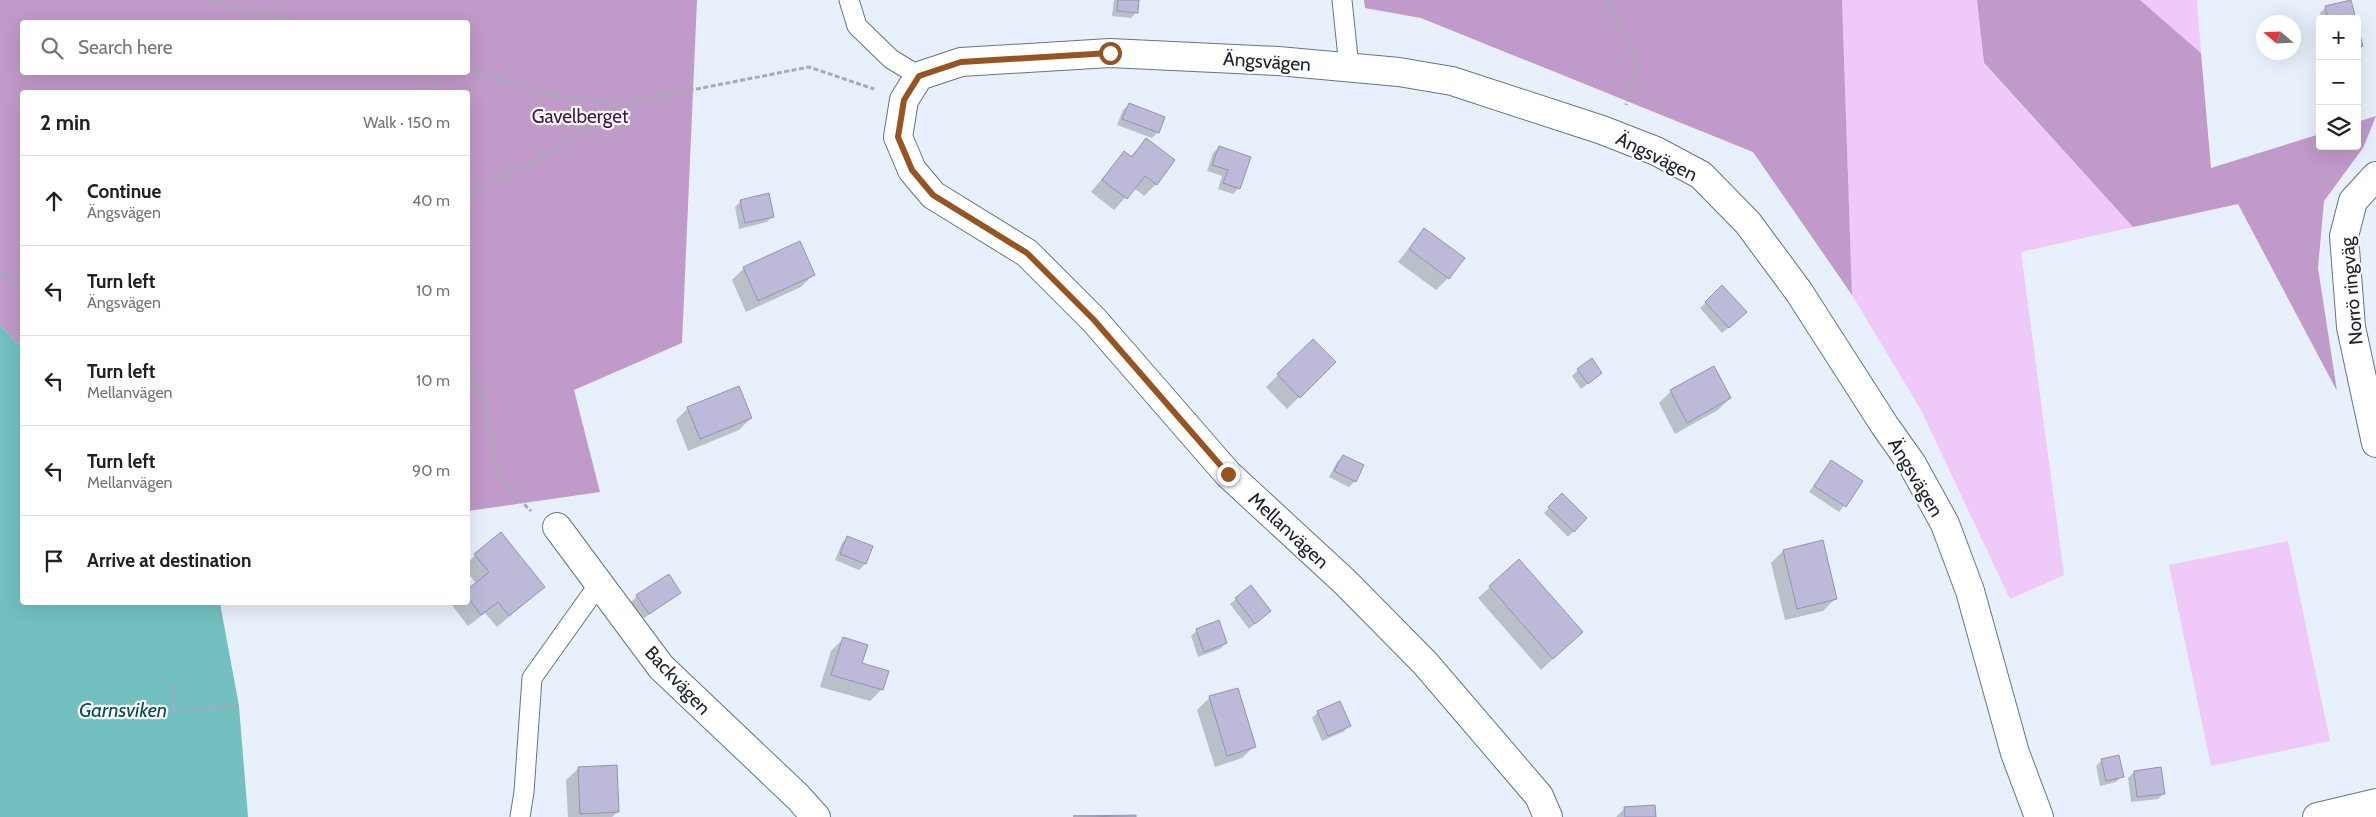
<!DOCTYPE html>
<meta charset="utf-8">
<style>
:root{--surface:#fff;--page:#f2f2f2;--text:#202124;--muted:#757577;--line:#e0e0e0}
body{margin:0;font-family:Cabin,sans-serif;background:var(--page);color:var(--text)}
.controls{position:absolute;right:15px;top:15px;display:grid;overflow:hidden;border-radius:5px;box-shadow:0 5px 20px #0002}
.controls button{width:45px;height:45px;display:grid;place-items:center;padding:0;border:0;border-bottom:1px solid var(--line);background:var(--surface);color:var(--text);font:25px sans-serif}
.compass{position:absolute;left:2256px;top:15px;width:45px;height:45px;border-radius:50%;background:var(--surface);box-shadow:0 5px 20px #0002;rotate:289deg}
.stop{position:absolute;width:15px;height:15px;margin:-11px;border:4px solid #955421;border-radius:50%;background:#fff}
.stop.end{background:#955421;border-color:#fff;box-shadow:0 1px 5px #0008}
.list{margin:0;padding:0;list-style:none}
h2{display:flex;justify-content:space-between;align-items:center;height:65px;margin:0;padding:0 20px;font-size:21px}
h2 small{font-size:16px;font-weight:400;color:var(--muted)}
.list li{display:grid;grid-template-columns:32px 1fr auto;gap:15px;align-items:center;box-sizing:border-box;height:90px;padding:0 20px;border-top:1px solid var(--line)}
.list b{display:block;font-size:19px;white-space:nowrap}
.list p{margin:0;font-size:16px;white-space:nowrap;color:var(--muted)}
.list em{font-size:16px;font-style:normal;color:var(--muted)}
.icon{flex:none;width:28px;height:28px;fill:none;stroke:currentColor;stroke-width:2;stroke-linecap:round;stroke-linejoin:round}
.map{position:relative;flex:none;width:2376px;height:817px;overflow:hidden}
.search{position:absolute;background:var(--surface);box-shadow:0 5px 20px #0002;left:20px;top:20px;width:450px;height:55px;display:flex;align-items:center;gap:12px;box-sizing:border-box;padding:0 18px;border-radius:5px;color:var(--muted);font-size:19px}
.panel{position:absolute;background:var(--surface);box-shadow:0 5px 20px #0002;left:20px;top:90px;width:450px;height:515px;border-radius:5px}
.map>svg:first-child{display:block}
</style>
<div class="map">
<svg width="2376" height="817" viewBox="0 0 2376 817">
<rect width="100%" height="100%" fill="#e8f0fb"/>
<!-- green -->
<path fill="#efc9f7" d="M1842,0H1977L1984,64L2133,227L2021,252L2064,575L2010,599L1921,410L1852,295Z
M2140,0H2197L2201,53Z
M2288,541L2330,741L2211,766L2169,565Z"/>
<!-- forest -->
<path fill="#c09ac8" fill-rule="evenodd" d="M0,0H697L682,343L574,390L600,492L468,511V92H22V344L16,343L0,324ZM22,22H468V72H22Z
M1364,0H1842L1852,295L1753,152L1421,18L1365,8Z
M1977,0H2140L2201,53L2211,168L2320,134V146H2357V122L2376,116L2363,148L2324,201L2318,268L2337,391L2238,204L2133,227L1984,63Z"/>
<!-- water -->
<path fill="#72c0c0" d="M0,324L16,343L22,344V602L220,603L239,706L248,817H0Z"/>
<!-- shadow -->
<path fill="#0003" d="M1114,0H1138L1137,12L1131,18L1112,16Z
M2326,7L2355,19H2321L2320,13Z
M1129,105L1158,132L1152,138L1117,125L1123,110Z
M1146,140L1156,184L1144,196L1134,188L1114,210L1091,192L1124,152L1130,157Z
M1219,147L1239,188L1233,194L1218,189L1222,176L1207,171L1213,153Z
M741,201L773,216L767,222L739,229L735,207Z
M1424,229L1448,278L1436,290L1398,262Z
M744,268L813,275L801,287L746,312L732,280Z
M1722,287L1740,318L1722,333L1700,308Z
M1313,340L1334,362L1287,409L1266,387Z
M1578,370L1595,378L1581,389L1572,376Z
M1671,391L1730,398L1718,410L1675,434L1659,403Z
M688,408L751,418L739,430L688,451L676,420Z
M1343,456L1362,466L1355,481L1349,487L1329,477L1337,462Z
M1831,461L1861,482L1839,512L1809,492Z
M1562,495L1586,518L1568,537L1544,513Z
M848,537L872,547L865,564L859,570L835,560L842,543Z
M1822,541L1835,599L1823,611L1785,620L1771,563L1783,551Z
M475,555L543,587L497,627L485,613L468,626L452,605L455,602H468V591L476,584L468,572V563Z
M1490,587L1581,632L1541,670L1478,598Z
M679,592L643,619L631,602L637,596Z
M1236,599L1270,611L1249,629L1230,604Z
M1197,630L1226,643L1220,649L1198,657L1191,636Z
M843,639L882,689L870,701L820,687L831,651Z
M1210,697L1254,746L1242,758L1215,767L1197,710Z
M1318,712L1349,726L1343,732L1322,741L1312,718Z
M2102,760L2122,776L2116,782L2100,786L2096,766Z
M579,768L618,812L612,817H568L566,780Z
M2134,772L2164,793L2158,799L2131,802L2128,778Z
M1625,808L1655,817H1616Z"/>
<!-- building -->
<path fill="#bdbad9" stroke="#9592b0" d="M1118,0H1139L1138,13L1117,11Z
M2351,0L2356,19H2328L2325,6Z
M2357,24L2363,46L2357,48Z
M1129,103L1165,117L1159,133L1122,119Z
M1146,138L1175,160L1157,185L1145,176L1127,199L1102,180L1124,151L1132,157Z
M1219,146L1251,157L1240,189L1223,183L1228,170L1212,165Z
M769,193L774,217L745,223L740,200Z
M1424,228L1465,258L1449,279L1409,249Z
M800,241L815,275L758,301L743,267Z
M1722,285L1747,312L1729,328L1705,302Z
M1313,339L1336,362L1300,398L1277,374Z
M1592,358L1602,373L1588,384L1577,369Z
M1714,366L1731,398L1687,423L1670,390Z
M739,386L752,418L700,439L687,407Z
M1343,455L1364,465L1356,482L1334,471Z
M1831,460L1863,481L1846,507L1814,486Z
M1562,493L1587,518L1574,532L1548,507Z
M501,532L545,587L509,616L498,602L481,615L468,598V589L489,572L474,554Z
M847,536L873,546L866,564L840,554Z
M1823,540L1837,599L1797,609L1783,550Z
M1519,559L1583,632L1553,659L1489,586Z
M669,574L681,593L649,614L636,595Z
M1251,585L1271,611L1255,624L1235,598Z
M1219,620L1227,643L1204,652L1196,629Z
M843,637L868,645L862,663L889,671L883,690L831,675Z
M1238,688L1256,747L1227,756L1209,696Z
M1340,701L1351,726L1328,736L1317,711Z
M2119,755L2124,777L2106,781L2101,759Z
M617,765L619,812L580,814L578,767Z
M2161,767L2165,794L2137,797L2134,771Z
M1655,805L1656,817H1625L1624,807Z
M1136,815V817L1073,816Z"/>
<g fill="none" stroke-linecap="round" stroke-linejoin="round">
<!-- lane casing -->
<g stroke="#63748d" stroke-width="21">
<path id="lane" d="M849,0L857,26L891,59L919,76
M1342,0L1349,67
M520,817L524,792L532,678L599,584"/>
</g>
<!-- street casing -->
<g stroke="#63748d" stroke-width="30">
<path id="street" d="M2376,176L2353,201L2344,236L2351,327L2376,443
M557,527L661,667L798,797L816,817
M1548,817L1539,796L1425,663L1345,582L1228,474L1094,320L1027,253L933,195L912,170L898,137L904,100L919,76L961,62L1110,53L1278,61L1399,72L1452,81L1602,130L1656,151L1701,175L1748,223L1799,292L1885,426L1912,464L1945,524L1970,591L2015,753L2039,817
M2317,817L2376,803"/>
</g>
<!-- path -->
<path stroke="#a4acb7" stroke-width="3" stroke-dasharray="5 2.5" stroke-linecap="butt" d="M206,0L300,22
M1607,0L1638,64L1626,105
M468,70L556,96L625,103
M432,72L433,92
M468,196L540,159L625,103L809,67L874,89
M0,274L22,284
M468,370L486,407L492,447L500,480L531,511
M173,684L174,711L239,706"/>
<!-- lane -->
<use href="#lane" stroke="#fff" stroke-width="19"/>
<!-- street -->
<use href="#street" stroke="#fff" stroke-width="28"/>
</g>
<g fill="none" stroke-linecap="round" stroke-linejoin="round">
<!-- route -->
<path stroke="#955421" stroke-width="6" d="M1110,53L961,62L919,76L904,100L898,137L912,170L933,195L1027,253L1094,320L1228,474"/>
</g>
<g text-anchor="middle" stroke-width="4.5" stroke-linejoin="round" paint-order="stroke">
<!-- street labels -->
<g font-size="19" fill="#1b222c" stroke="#fdfdfd">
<text transform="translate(1267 61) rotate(4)" y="7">Ängsvägen</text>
<text transform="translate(1657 156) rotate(26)" y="7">Ängsvägen</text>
<text transform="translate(2351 291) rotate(-95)" y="7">Norrö ringväg</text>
<text transform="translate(1916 477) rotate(59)" y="7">Ängsvägen</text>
<text transform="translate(1289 530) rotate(43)" y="7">Mellanvägen</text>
<text transform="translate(678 680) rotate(47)" y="7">Backvägen</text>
</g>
<!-- park labels -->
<g font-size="19" fill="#43134c" stroke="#fdfdfd">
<text x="580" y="123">Gavelberget</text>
</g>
<!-- water labels -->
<g font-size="20" font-style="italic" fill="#034e4f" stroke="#fdfdfd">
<text x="123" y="717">Garnsviken</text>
</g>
</g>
</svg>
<div class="controls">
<button>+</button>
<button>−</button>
<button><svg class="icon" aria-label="layers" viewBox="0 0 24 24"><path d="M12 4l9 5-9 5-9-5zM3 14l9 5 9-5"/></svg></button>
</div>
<svg class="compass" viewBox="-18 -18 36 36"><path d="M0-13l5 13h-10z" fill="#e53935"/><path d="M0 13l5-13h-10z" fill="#757577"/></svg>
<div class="stop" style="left:1110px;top:53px"></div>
<div class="stop end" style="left:1228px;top:474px"></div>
<div class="search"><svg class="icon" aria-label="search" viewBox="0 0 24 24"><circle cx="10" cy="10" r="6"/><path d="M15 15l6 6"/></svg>Search here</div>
<section class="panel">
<h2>2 min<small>Walk · 150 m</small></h2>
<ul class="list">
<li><svg class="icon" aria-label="ahead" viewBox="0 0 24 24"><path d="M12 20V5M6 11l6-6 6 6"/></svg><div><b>Continue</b><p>Ängsvägen</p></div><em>40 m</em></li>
<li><svg class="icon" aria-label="left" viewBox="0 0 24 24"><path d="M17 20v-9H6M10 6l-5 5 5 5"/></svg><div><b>Turn left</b><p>Ängsvägen</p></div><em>10 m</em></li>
<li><svg class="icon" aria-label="left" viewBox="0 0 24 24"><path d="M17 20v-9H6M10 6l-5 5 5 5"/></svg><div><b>Turn left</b><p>Mellanvägen</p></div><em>10 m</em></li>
<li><svg class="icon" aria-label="left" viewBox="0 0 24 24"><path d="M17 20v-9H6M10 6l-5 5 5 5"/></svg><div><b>Turn left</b><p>Mellanvägen</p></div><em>90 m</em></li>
<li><svg class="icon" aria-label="arrive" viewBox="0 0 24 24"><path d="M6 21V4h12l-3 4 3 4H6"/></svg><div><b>Arrive at destination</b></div></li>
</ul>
</section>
</div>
